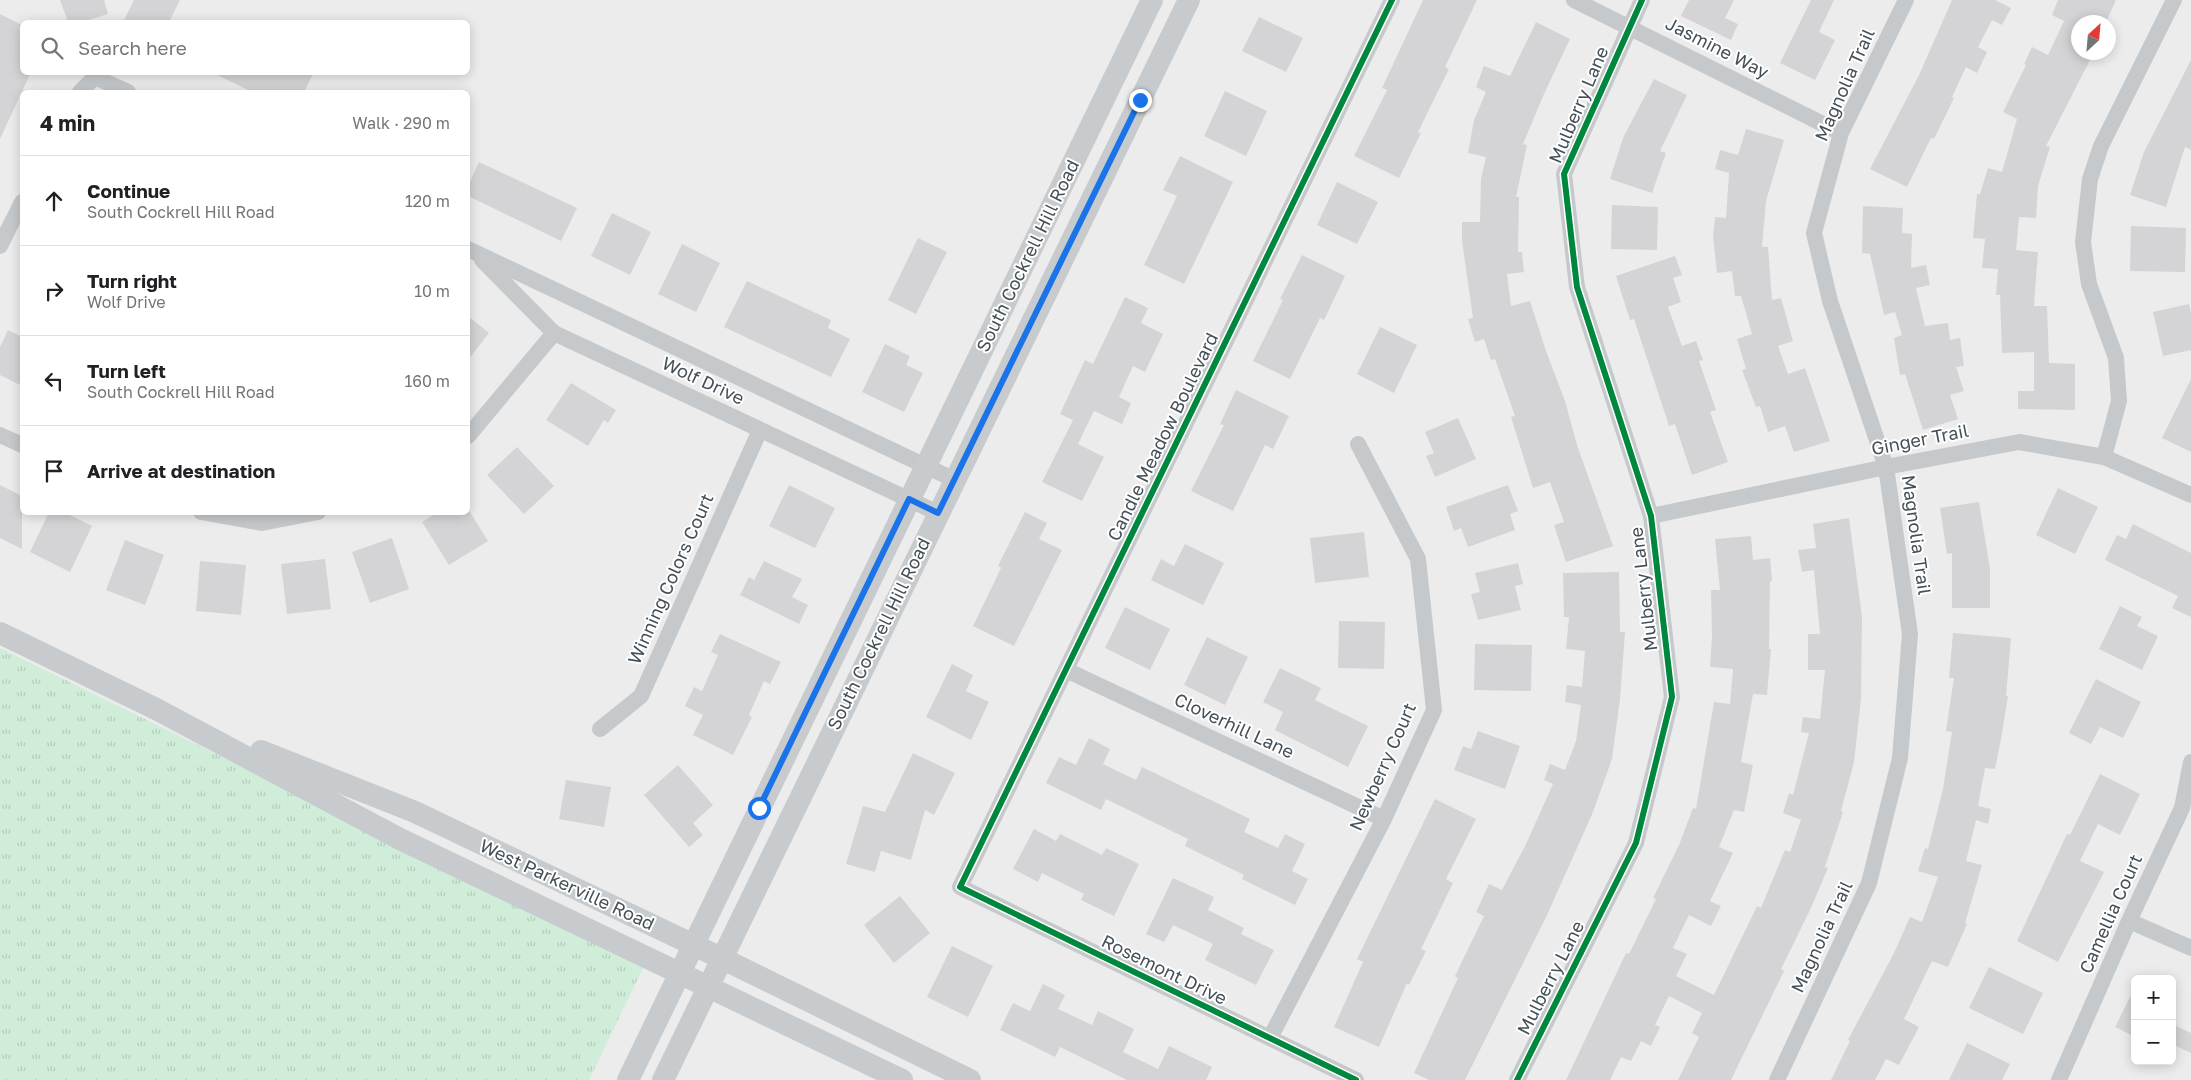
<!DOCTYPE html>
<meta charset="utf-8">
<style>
:root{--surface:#fff;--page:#f6f6f6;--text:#202124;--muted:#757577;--line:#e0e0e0}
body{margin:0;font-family:"Golos Text",sans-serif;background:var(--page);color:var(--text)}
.controls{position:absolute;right:15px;bottom:15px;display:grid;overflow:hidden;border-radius:8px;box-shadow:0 2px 12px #0003}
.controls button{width:45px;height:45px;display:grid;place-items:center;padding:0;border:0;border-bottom:1px solid var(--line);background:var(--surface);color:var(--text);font:25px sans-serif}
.compass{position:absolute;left:2071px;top:15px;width:45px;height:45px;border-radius:50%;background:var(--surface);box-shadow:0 2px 12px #0003;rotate:26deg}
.stop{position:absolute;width:15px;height:15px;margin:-11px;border:4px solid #1a73e8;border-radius:50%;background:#fff}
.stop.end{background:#1a73e8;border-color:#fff;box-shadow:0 1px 5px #0008}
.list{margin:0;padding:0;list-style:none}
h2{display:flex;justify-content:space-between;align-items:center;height:65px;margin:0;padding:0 20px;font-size:21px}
h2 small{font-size:16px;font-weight:400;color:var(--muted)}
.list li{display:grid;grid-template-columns:32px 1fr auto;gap:15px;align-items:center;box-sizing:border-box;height:90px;padding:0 20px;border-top:1px solid var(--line)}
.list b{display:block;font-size:19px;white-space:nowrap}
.list p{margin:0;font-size:16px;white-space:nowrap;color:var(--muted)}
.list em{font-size:16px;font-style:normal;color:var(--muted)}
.icon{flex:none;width:28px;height:28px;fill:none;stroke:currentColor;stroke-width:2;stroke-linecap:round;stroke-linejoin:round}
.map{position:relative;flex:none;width:2191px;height:1080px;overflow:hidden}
.search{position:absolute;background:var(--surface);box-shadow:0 2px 12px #0003;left:20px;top:20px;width:450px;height:55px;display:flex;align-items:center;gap:12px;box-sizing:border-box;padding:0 18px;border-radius:8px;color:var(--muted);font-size:19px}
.panel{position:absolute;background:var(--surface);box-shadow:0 2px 12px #0003;left:20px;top:90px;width:450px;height:425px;border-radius:8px}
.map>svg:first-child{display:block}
</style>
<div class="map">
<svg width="2191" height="1080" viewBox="0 0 2191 1080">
<defs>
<pattern id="grass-tufts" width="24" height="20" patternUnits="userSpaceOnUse" patternTransform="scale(1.25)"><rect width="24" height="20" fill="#d0edd9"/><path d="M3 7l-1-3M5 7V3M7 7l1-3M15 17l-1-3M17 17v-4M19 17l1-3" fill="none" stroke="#b4cdbc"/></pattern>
</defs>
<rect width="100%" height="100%" fill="#edecec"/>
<!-- grass -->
<path fill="url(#grass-tufts)" d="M0,648L645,964L589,1080H0Z"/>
<!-- building -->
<path fill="#d4d4d7" d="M60,0H104L108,14L82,22H68Z
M134,0H180L169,22H123Z
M1423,0H1477L1445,67L1449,69L1418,132L1421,133L1399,178L1354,156L1387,90L1382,88Z
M1689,0H1734L1725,18L1738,24L1731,40L1681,16Z
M1811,0H1834L1819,32L1835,40L1815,80L1780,63Z
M1952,0H1995L2011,8L2002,25L1992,20L1978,47L1987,52L1977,73L1966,67L1952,97L1954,98L1934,139L1931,138L1907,187L1870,169L1920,73Z
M2058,0H2116L2106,22H2078V52H2094L2046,146L2050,147L2038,186L2036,218L2019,217L2016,250L2038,252L2034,306H2047L2049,363L2075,364V410L2018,409V391H2034V352L2002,353L2000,295H1996L1998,269L1982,268L1985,239L1973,238L1977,194H1980L1988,168L2002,172L2017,119L2003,112L2026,65L2024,64L2032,47L2048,55L2064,21L2052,15Z
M0,14L22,25V72H31L0,139Z
M1259,17L1303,38L1286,72L1242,51Z
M1536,22L1570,39L1544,94L1523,144L1527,145L1516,197H1519L1518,252H1522L1524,272L1507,274L1511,306L1530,301L1546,351L1565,401L1577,445L1613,546L1566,562L1554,525L1564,522L1550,482L1533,488L1511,417L1515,416L1495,359L1491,360L1484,339L1475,342L1468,319L1473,318L1462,241V222H1480L1481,179L1486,157L1468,153L1474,120L1486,92L1476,87L1484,66L1510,76Z
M2191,60V150L2185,147L2166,207L2130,195L2144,152Z
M211,72H314L304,92H252Z
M1654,79L1687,95L1660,151L1666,153L1652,193L1610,179L1623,138Z
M1225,91L1267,111L1246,156L1204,136Z
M1746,129L1784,140L1766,201L1762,247H1768L1772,300L1781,298L1793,341L1778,346L1788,374L1805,368L1830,441L1794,452L1785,426L1768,432L1760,406L1756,407L1742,370L1746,369L1737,339L1752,334L1741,296H1735L1732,271L1717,273L1713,237L1715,217L1726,218L1729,173L1715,169L1720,150L1738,155Z
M1180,156L1233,182L1184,284L1144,265L1177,196L1163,190Z
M479,162L577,208L561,241L468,196V186Z
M1337,182L1378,202L1357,244L1317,225Z
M1612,205L1658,207L1657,250L1611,249Z
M1863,206L1903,208L1902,233L1912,234L1911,268L1926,265L1930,285L1916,288L1925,326L1948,323L1950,340L1960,338L1964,366L1956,367L1964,391L1950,395L1958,419L1923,430L1905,374L1900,375L1894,338L1902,335L1895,312L1884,315L1870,254L1862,253Z
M612,213L651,232L630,275L591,256Z
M2131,226L2186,228L2185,272L2130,271Z
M918,238L947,252L916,314L888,300Z
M682,244L720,263L696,312L658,294Z
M1302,255L1345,276L1324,320L1320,318L1290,379L1253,361L1283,300L1280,299Z
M1675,256L1682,275L1673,278L1681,302L1668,307L1682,346L1696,341L1703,360L1699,361L1716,410L1710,412L1728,462L1692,475L1675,424L1669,426L1634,319L1630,320L1616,276Z
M747,281L831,320L828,328L850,339L831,377L724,327Z
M1125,297L1148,308L1141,323L1163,334L1145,372L1133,366L1119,397L1131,403L1122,424L1094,411L1078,444L1104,457L1082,501L1042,482L1073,420L1060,414L1085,360L1093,364Z
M2189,304L2191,313V350L2163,356L2153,312Z
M468,316L489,333L468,360Z
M1380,327L1417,345L1394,393L1357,374Z
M8,330L22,337V386L0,375V347Z
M885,344L910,356L906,365L923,373L904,412L862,392Z
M2191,379V452L2162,438Z
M571,383L616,410L608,423L604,420L588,446L546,420Z
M1236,390L1289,416L1273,449L1265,445L1233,511L1191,491L1224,425L1220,424Z
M1458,418L1476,459L1435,477L1426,456L1434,453L1425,432Z
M517,447L554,486L524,514L487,475Z
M0,485L22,496V549L0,538Z
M789,485L835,508L815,548L769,526Z
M1508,485L1518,511L1510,514L1515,530L1468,547L1461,528L1454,531L1446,507Z
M2058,488L2098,507L2075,554L2036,535Z
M1979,502L1990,569V608H1952V553L1947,554L1940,508Z
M49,512H64L92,526L70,572L30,552Z
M438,512H470L488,541L449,565L422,522Z
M1025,512L1047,523L1039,539L1062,550L1014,646L973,626L1001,568L998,566Z
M1849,518L1862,617L1861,699L1854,762L1841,811L1843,812L1825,867L1828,868L1810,910L1781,969L1784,971L1731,1080H1678L1699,1037L1692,1033L1702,1013L1669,996L1655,1025L1660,1027L1651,1046L1641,1041L1631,1061L1621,1057L1610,1080H1566L1626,953L1629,954L1656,899L1653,898L1679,845L1693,808L1696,809L1714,702L1730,704L1733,669L1710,667L1712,636L1711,590H1720L1715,539L1751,536L1753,560L1770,558L1772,581H1770L1769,649H1771L1767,695L1753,694L1741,762L1753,765L1744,812L1734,810L1719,847L1733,853L1710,901L1721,906L1711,926L1689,915L1673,948L1687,954L1676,976L1714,995L1757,906L1761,908L1785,850L1790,852L1801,820L1783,813L1789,793L1793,795L1809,733L1801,732L1803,717L1820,719L1825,670H1808V634H1820L1814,570L1802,572L1798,550L1816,548L1813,524Z
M2133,524L2191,553V617L2172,608L2178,596L2105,560L2117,535L2126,539Z
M1364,532L1369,577L1315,583L1310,538Z
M392,538L409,589L370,603L352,552Z
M125,540L164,555L145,605L106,590Z
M1185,544L1224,563L1203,605L1151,580L1161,559L1174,566Z
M325,559L331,609L287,614L281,564Z
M200,561L246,565L241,615L196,611Z
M764,561L802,579L792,597L808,605L799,624L740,595L749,577L754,580Z
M1518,563L1523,584L1515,586L1521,610L1478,620L1471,594L1480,592L1475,573Z
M1619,572L1620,632H1625L1620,699L1612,759L1593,812L1548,913L1465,1080H1429L1414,1073L1458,978L1455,976L1484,916L1476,912L1489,884L1502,890L1526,844L1553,784L1544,780L1550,764L1565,770L1576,741L1581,705L1565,702L1567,685L1582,687L1585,651L1566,649L1569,617H1564L1563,573Z
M2120,606L2142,617L2137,626L2158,636L2142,670L2099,649Z
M1125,607L1170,629L1150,670L1105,648Z
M1339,621L1385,622L1384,669L1338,668Z
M1953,633L2011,638L2006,696H2008L2001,739L1995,769L1985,768L1978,806L1991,809L1988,824L1976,820L1966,861L1982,865L1965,923L1967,924L1948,967L1932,961L1904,1019L1919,1027L1899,1065L1886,1059L1875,1080H1831L1850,1041L1848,1040L1894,953L1910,917L1922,922L1938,877L1918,871L1925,848L1928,849L1943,789L1952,732L1946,731L1954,678H1949Z
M720,634L781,662L770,684L764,681L749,715L752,717L733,755L693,735L703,715L685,706L694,687L702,691L718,655L711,652Z
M1207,637L1248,657L1225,705L1184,685Z
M1475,644L1532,645L1531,691L1474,690Z
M952,664L973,675L966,691L989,702L971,740L926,717Z
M1280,668L1321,688L1315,700L1368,726L1348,767L1275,730L1283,712L1263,702Z
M2096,679L2141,702L2123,738L2100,727L2091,744L2069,733Z
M1478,731L1520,746L1505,789L1454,770L1463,746L1471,749Z
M1089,738L1110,749L1103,764L1136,780L1142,767L1250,819L1244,832L1278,848L1285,834L1305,844L1292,871L1308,879L1295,905L1242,879L1244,875L1185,846L1188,839L1106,799L1101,810L1046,783L1059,757L1076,765Z
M913,753L955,773L934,815L925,810L911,860L881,851L875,872L846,864L863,806L885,812Z
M678,765L713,805L693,823L703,835L689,847L644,795Z
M2100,774L2140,794L2120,835L2098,824L2080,861L2104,872L2058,962L2017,941L2067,834L2070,835Z
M566,780L611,787L604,827L559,819Z
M1435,799L1476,819L1446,879L1453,883L1421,949L1426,951L1409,985L1407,983L1379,1047L1334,1027L1363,962L1357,959Z
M1034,829L1056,841L1060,834L1102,855L1106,848L1139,864L1114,916L1081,900L1084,894L1042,873L1038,882L1013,869Z
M1173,878L1214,897L1208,910L1244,928L1241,934L1274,950L1256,985L1205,960L1213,944L1173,925L1164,942L1146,934Z
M900,896L930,933L894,963L864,925Z
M952,946L993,966L968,1017L927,997Z
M1989,967L2043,993L2023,1034L1969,1008Z
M1043,984L1065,995L1058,1009L1092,1025L1098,1011L1134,1029L1123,1052L1158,1069L1169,1046L1212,1067L1206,1080H1127L1060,1047L1055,1057L1000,1030L1013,1003L1030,1011Z
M2135,987V1037L2115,1027Z
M2172,1024L2191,1033V1053L2172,1044Z
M1967,1043L2010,1064L2002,1080H1949Z"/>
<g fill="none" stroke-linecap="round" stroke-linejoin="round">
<!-- street -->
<path stroke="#c6c9cb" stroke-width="16" d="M1574,0L1841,133
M80,92L95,77L128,92
M0,246L22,202
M468,249L955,480
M482,260L554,333L938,513
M0,435L22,445
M468,436L554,333
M2104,457L2119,401L2116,358L2089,284L2083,242L2090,179L2101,146L2174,0
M201,512L262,523L318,512
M1651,516L1886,467L2019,442L2104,457L2191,495
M1066,670L1384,819
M600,729L641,696L760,430
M2129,921L2191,948
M1270,1038L1384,819L1434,710L1418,559L1358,444
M1356,1080L960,887L1392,0
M1517,1080L1636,843L1672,697L1651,516L1577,287L1564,174L1642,0
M1777,1080L1869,883L1900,758L1910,634L1886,467L1830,301L1814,233L1841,133L1906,0
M2059,1080L2129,921L2182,808L2191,762"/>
<!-- secondary -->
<path stroke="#c7cbcd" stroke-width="22" d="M0,633L156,709L400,839L902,1080
M261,751L415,812L721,958L970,1080
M628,1080L1152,0
M663,1080L1189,0"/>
<!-- cycleway casing -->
<g stroke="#fff" stroke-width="9">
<path id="cycleway" d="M1356,1080L960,887L1392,0
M1517,1080L1636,843L1672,697L1651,516L1577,287L1564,174L1642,0"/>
</g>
<!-- cycleway -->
<use href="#cycleway" stroke="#00873e" stroke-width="6"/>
</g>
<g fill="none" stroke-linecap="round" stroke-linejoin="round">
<!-- route -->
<path stroke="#1a73e8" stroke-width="6" d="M759,808L909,499L938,513L1140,100"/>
</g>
<g text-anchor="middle" stroke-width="4" stroke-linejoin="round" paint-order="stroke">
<!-- street labels -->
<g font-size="18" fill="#445059" stroke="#fff">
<text transform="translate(1717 48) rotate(27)" y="6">Jasmine Way</text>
<text transform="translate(1845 85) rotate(-66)" y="6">Magnolia Trail</text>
<text transform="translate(1579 105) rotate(-67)" y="6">Mulberry Lane</text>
<text transform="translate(1028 256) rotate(-64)" y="6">South Cockrell Hill Road</text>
<text transform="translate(703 381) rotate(25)" y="6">Wolf Drive</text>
<text transform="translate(1163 437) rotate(-64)" y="6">Candle Meadow Boulevard</text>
<text transform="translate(1920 440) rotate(-11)" y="6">Ginger Trail</text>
<text transform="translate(1916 535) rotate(82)" y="6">Magnolia Trail</text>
<text transform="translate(671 579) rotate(-66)" y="6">Winning Colors Court</text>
<text transform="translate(1644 589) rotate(-97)" y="6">Mulberry Lane</text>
<text transform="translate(879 634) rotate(-64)" y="6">South Cockrell Hill Road</text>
<text transform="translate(1234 726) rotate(25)" y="6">Cloverhill Lane</text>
<text transform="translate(1383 767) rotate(-66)" y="6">Newberry Court</text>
<text transform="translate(567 885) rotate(25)" y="6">West Parkerville Road</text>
<text transform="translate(2111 914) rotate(-66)" y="6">Camellia Court</text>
<text transform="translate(1822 937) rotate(-65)" y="6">Magnolia Trail</text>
<text transform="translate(1164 970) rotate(26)" y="6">Rosemont Drive</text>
<text transform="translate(1551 978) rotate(-63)" y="6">Mulberry Lane</text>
</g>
</g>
</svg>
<div class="controls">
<button>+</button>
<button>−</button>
</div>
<svg class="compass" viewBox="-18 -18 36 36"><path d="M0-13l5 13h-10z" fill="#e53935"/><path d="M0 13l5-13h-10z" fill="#757577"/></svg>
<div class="stop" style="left:759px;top:808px"></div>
<div class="stop end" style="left:1140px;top:100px"></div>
<div class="search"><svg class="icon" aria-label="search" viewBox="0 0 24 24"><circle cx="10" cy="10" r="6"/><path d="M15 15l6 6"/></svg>Search here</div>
<section class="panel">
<h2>4 min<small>Walk · 290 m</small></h2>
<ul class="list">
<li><svg class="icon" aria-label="ahead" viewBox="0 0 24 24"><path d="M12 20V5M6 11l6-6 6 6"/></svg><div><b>Continue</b><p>South Cockrell Hill Road</p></div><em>120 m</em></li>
<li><svg class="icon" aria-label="right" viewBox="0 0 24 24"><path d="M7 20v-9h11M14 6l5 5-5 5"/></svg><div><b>Turn right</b><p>Wolf Drive</p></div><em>10 m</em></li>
<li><svg class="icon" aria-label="left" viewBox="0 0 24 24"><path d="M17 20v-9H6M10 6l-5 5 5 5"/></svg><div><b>Turn left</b><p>South Cockrell Hill Road</p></div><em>160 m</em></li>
<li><svg class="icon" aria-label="arrive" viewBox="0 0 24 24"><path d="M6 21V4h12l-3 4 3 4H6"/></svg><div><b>Arrive at destination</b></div></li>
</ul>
</section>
</div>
